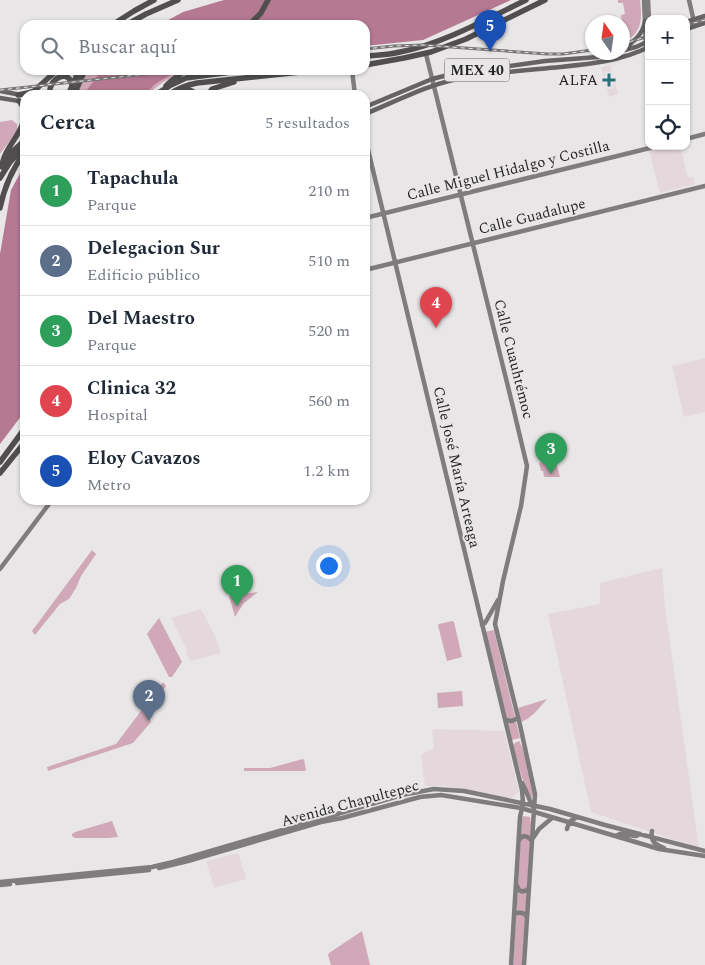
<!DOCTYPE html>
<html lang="es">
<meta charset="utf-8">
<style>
:root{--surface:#fff;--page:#f6f6f7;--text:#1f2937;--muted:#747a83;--line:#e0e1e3;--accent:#277177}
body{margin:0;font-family:Spectral,serif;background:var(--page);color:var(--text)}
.controls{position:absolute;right:15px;top:15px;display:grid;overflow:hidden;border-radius:10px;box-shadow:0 1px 4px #0004}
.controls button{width:45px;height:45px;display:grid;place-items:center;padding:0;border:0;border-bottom:1px solid var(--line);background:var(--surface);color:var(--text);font:25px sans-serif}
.compass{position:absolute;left:585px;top:15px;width:45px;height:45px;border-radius:50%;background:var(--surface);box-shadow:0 1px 4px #0004;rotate:347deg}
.you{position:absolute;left:328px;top:565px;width:18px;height:18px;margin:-12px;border:4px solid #fff;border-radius:50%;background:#1a73e8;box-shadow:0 0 0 8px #1a73e833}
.badge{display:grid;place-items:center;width:32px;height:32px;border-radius:50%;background:var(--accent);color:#fff;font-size:16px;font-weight:700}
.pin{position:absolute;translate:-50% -41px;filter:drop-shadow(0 1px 2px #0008)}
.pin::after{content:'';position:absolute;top:26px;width:18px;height:15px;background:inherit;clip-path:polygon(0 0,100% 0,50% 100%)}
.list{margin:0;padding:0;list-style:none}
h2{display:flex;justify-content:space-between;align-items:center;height:65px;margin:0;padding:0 20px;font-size:21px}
h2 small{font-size:16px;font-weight:400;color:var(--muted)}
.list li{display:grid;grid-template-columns:32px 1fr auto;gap:15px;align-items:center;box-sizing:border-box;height:70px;padding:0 20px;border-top:1px solid var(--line)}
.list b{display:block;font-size:19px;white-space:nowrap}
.list p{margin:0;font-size:16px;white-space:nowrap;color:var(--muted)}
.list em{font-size:16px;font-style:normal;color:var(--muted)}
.icon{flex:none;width:28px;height:28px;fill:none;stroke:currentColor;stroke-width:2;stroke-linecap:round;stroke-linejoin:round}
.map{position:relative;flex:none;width:705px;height:965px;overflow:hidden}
.search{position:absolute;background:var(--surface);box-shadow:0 1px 4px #0004;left:20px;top:20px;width:350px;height:55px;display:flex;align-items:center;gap:12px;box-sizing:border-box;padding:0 18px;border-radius:15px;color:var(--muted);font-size:19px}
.panel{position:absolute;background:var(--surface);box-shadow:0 1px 4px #0004;left:20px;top:90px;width:350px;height:415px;border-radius:15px}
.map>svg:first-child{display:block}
</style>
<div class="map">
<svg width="705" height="965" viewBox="0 0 705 965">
<rect width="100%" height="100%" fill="#e9e6e7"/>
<!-- built -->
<path fill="#e5d8dd" d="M610,65L618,94L609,97L601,67Z
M668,146H680L688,178L693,177L695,184L660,193L649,151Z
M705,358V412L684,417L672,366Z
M662,568L665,607L699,848L591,812L548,614L600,604V583Z
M201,609L215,636L221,653L190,661L186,652L188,651L171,618Z
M432,729L504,731L519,791L512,798L444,786H425L421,755L434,748Z
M238,853L246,879L214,888L206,861Z"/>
<!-- green -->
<path fill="#d0a8b8" d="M618,0H640C642,18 643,34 623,42V38L624,37L621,15L625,14L623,3H618Z
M87,70H197L173,76L162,83L146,95H74Z
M12,120L17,124V131L0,154V122Z
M555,458L560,477H544L543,471H541L539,463Z
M92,550L96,554L81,576L76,588L69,599L60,604L35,635L32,631Z
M258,592L243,604L235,617L229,596Z
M159,618L182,662L172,677H169L147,634Z
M452,621L454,622L462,657L447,661L438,625L439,624Z
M494,630L520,738L512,740L485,632Z
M162,683H164L166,686L146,711L151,722L133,743L48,771L47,767L116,744Z
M462,691L463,706L438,708L437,693Z
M547,699C539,708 532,718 521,722L518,708Z
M519,741C526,751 530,782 533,794L531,799L522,778L513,745L515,743Z
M303,759L304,760L306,770L305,771H244V768H270Z
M523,816L530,817L531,825L522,965H513L522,818Z
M112,821L118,837L108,838H75L72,836V834L75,832Z
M362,931L370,965H331L328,955L329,953Z"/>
<!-- water -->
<path fill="#b57992" d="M224,0H511L423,40L365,46V25H159L183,12Z
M102,70H179L155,84L144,95H83Z
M25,164V411L0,444V254L11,190Z"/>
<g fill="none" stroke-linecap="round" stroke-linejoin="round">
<!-- secondary -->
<path stroke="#7e7c7c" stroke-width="4.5" d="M644,0L646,46
M648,0L649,19
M689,0L695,26
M426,54L512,403L527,466L521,506L503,581L495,624L520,725L535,794L524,965
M352,70L355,95
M365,137L522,790L523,803L520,817L511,965
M686,139L705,134
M365,218L658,146
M365,270L705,186
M0,569L52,500
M482,625L485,623L498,600
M506,720L512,721L518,718
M522,783L526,791L532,806
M567,829L569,822L577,817
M652,831C650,842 655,844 664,848
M615,836L620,834L636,836L640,834
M533,838L539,829L552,818
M519,840C523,834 528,836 532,841
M159,868L188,861L321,822L342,818L420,797L441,795L521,808L659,849L705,856
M0,882L152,867L173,862L402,795L434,789L464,791L550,809L605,825L705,851
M17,883L149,870
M0,885L10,884
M517,886L519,890C523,893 526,891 529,888
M514,914C519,912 524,912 527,917"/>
<!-- primary -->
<path stroke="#666364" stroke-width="4.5" d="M686,22L705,16
M686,29L705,23
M646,32L649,37
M622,50C633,42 643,35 645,21
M624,50L636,47L649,41
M0,91L21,95
M0,98L25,102
M365,107L432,79L452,74L545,61L598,57L616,52
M365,114C399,100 432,82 469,77C499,72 529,70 560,67C590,64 621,61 649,47"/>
<!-- highway -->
<path stroke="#514e4f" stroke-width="5.5" d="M112,25L134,11L154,0
M126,25L146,14L178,0
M249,25L261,13L268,0
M365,56C377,55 389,55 400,52C442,44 487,19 526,0
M365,65L404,58L431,52L466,39L545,0
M166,86L171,81L186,70
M181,89C187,89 193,90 197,95
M18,95L28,93L34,91L57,70
M50,95C47,78 71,67 72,87
M68,95L79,70
M74,95L85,70
M155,95L171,85L186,78L247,70
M168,95C177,89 186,85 197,83L319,70
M208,95L212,89L234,82
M3,164L11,153L25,140
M2,167C2,146 38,122 19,101
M0,178L10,162L25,146
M0,208C4,188 12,169 25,152
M0,462L25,428
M0,473L25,442"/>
<!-- rail casing -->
<g stroke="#787677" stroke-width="3">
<path id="rail" d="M686,25L705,20
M622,44L649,36
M365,49L394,46L423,45L547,54H563L592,50
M0,90L183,70"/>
</g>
<!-- rail -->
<use href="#rail" stroke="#e9e6e7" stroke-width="1" stroke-dasharray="4" stroke-linecap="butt"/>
</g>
<!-- markers -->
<path fill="#277177" stroke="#e9e6e7" stroke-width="2" d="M606.5 72.5h5v5h5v5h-5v5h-5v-5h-5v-5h5z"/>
<g text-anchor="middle" stroke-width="4" stroke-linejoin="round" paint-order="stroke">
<!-- shield labels -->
<rect fill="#e9e6e7" stroke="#605f60" stroke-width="1" x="444.5" y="58.5" width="65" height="23" rx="4"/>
<g font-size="14" font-weight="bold" fill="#262526">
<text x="477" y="75">MEX 40</text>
</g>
<!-- poi labels -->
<g font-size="15" fill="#262526" stroke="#e9e6e7" text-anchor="end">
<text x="598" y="85">ALFA</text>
</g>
<!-- street labels -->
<g font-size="15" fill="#262526" stroke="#e9e6e7">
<text transform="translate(508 170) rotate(-14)" y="5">Calle Miguel Hidalgo y Costilla</text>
<text transform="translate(532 216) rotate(-14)" y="5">Calle Guadalupe</text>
<text transform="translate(514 359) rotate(76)" y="5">Calle Cuauhtémoc</text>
<text transform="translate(457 467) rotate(77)" y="5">Calle José María Arteaga</text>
<text transform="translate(350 803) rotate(-15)" y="5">Avenida Chapultepec</text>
</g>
</g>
</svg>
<div class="controls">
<button>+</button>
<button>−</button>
<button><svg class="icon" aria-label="locate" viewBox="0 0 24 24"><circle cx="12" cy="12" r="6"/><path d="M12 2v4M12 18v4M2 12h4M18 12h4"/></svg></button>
</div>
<svg class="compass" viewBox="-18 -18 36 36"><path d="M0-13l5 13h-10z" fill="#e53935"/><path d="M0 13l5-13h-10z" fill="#747a83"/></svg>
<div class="you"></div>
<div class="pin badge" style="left:237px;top:606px;background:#2e9e5b">1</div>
<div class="pin badge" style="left:149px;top:721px;background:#5c6f8a">2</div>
<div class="pin badge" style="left:551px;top:474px;background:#2e9e5b">3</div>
<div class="pin badge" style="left:436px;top:328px;background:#e0444e">4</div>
<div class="pin badge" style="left:490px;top:51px;background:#1a4fb4">5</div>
<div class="search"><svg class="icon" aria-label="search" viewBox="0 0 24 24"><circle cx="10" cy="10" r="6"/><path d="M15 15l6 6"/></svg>Buscar aquí</div>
<section class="panel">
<h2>Cerca<small>5 resultados</small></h2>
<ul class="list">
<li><span class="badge" style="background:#2e9e5b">1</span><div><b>Tapachula</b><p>Parque</p></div><em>210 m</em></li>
<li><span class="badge" style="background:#5c6f8a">2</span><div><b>Delegacion Sur</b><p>Edificio público</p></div><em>510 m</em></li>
<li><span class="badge" style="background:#2e9e5b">3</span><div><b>Del Maestro</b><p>Parque</p></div><em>520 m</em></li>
<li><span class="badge" style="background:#e0444e">4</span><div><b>Clinica 32</b><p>Hospital</p></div><em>560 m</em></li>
<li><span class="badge" style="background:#1a4fb4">5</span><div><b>Eloy Cavazos</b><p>Metro</p></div><em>1.2 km</em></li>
</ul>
</section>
</div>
